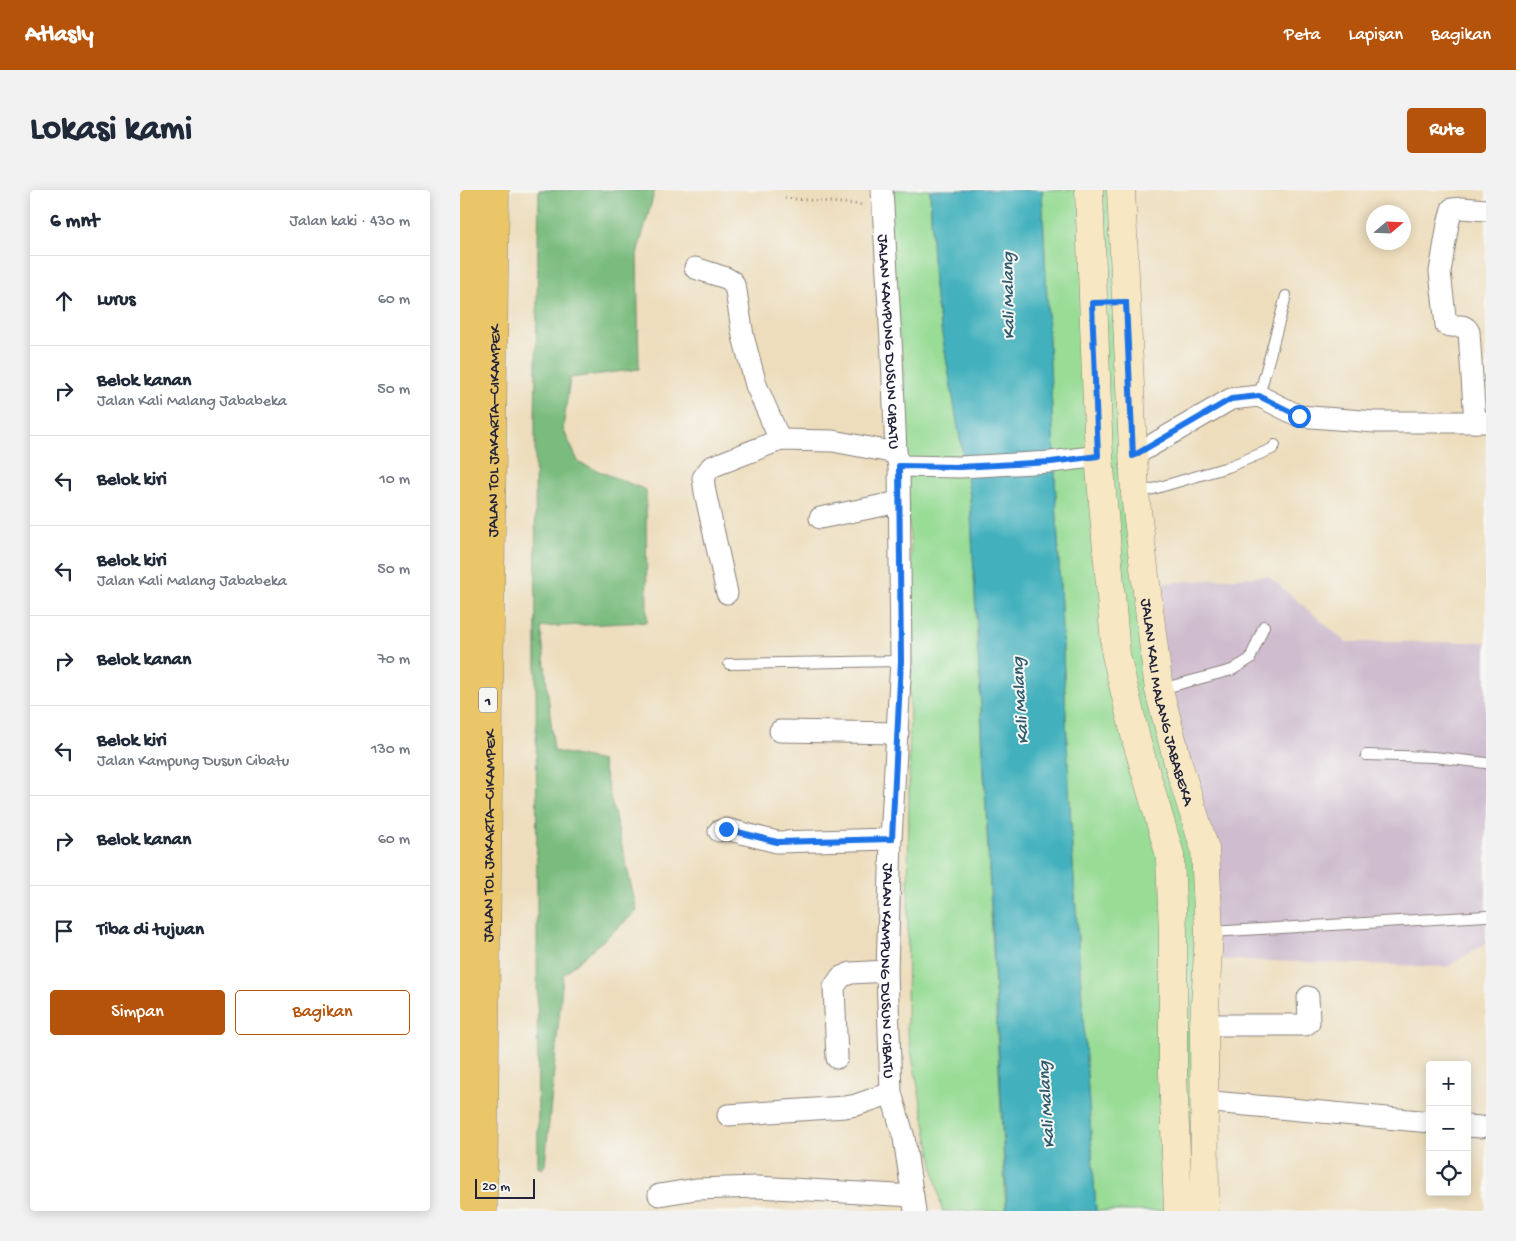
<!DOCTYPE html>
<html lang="id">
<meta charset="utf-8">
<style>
:root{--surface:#fff;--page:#f2f2f3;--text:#1f2937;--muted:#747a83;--line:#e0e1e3;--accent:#b45309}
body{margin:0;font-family:"Gochi Hand",sans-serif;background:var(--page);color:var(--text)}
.controls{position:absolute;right:15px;bottom:15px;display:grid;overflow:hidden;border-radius:5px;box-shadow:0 2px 12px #0003}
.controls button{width:45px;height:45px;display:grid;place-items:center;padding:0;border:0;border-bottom:1px solid var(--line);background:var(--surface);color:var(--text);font:25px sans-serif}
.compass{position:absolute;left:906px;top:15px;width:45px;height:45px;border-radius:50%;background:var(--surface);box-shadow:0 2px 12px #0003;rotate:71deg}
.scale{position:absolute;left:15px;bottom:12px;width:60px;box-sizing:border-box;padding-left:5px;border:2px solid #22223b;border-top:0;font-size:14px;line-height:18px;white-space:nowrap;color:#22223b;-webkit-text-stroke:4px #f6f6f2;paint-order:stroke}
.stop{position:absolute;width:15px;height:15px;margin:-11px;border:4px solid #1a73e8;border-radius:50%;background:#fff}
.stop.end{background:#1a73e8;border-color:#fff;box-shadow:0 1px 5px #0008}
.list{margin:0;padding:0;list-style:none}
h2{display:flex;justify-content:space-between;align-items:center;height:65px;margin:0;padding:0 20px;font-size:21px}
h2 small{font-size:16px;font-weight:400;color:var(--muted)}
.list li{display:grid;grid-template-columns:32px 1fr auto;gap:15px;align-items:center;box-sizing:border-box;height:90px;padding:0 20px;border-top:1px solid var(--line)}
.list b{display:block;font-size:19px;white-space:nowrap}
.list p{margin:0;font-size:16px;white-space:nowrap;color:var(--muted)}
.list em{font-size:16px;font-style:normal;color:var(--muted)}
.actions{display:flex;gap:10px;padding:15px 20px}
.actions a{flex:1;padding:11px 0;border:1px solid var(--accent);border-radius:5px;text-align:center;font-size:18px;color:var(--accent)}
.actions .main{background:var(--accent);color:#fff}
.icon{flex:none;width:28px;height:28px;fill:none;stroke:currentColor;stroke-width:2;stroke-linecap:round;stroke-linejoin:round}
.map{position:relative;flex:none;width:1026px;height:1021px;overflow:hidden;border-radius:5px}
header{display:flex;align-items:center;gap:30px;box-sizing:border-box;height:70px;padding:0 25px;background:var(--accent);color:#fff}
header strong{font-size:24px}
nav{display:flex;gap:28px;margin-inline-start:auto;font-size:18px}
.intro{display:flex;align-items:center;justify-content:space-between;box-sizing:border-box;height:120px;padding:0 30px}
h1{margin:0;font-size:35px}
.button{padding:12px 22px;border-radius:5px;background:var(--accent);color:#fff;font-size:18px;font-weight:700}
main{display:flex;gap:30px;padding:0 30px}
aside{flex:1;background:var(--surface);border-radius:5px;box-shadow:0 2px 12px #0003}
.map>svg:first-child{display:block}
</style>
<header>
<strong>Atlasly</strong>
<nav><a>Peta</a><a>Lapisan</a><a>Bagikan</a></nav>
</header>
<div class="intro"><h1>Lokasi kami</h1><a class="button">Rute</a></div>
<main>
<aside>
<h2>6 mnt<small>Jalan kaki · 430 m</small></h2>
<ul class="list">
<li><svg class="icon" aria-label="ahead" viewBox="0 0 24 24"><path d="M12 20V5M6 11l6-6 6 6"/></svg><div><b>Lurus</b></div><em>60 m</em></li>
<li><svg class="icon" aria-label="right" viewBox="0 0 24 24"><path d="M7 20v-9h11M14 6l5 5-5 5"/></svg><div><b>Belok kanan</b><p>Jalan Kali Malang Jababeka</p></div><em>50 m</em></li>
<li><svg class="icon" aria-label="left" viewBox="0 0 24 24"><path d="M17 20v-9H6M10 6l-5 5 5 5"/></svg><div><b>Belok kiri</b></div><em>10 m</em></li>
<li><svg class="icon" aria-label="left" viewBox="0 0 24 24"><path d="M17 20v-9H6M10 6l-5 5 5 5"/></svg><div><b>Belok kiri</b><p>Jalan Kali Malang Jababeka</p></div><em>50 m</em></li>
<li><svg class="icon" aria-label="right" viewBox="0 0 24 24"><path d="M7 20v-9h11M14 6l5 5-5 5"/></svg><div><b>Belok kanan</b></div><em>70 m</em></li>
<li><svg class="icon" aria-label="left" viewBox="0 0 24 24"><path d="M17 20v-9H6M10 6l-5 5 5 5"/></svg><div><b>Belok kiri</b><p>Jalan Kampung Dusun Cibatu</p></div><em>130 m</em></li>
<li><svg class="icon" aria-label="right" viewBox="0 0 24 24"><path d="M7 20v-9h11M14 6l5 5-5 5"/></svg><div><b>Belok kanan</b></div><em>60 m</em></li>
<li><svg class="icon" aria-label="arrive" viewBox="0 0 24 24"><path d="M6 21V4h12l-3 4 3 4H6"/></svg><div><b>Tiba di tujuan</b></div></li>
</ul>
<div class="actions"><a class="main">Simpan</a><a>Bagikan</a></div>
</aside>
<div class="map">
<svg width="1026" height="1021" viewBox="0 0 1026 1021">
<rect width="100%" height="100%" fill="#f6f6f2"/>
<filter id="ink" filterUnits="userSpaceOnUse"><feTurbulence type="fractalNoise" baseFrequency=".02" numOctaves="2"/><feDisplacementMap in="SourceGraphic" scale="10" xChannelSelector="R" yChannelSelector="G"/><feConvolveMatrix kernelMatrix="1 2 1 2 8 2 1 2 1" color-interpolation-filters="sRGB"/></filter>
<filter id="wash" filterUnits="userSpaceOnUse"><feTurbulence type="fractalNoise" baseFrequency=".0096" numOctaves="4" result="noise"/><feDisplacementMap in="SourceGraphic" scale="20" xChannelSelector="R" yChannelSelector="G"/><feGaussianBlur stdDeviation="1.12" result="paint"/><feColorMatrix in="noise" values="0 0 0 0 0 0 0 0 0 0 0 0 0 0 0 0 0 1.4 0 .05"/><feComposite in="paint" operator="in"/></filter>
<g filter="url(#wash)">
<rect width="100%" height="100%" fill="#edddbc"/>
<!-- industrial -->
<path fill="#cfbdcf" d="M808,386L886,452H1026V753L987,777L748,769L686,394Z"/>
<!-- green -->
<path fill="#98dc95" stroke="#5d7f68" d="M423,0H470L474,98L510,306L546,1021H482L447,840L451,362Z
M582,0H661L699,500L745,659V1021H636L612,659Z"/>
<!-- forest -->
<path fill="#7abc7e" stroke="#4e6f5c" d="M79,0H195L177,64L179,179L110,188L103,239L119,273L186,300L187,432L81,437L94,561L142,571L177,721L103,785L85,975L82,979L78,977L75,232Z"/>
<!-- water -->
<path fill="#42b1bd" stroke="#326a7c" d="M470,0H582L612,659L636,1021H547L510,306L474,98Z"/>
</g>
<g filter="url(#ink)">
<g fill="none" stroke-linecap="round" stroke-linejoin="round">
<!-- lane casing -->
<g stroke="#88807c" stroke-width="12">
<path id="lane" d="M799,206L826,106
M676,304L768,277L812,259L815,255
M269,474L441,471
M701,499L772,480L790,469L804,436
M906,565L974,567L1026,573
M750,742L1026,726"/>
</g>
<!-- street casing -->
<g stroke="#88807c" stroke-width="23">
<g id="street">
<path id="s1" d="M422,0L432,167L436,263L439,276L441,471L431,649L427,781L431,903L444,948L455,1021"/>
<path d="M235,78L266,88L273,92L276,101L283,146L296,195L320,250"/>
<path d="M1015,232L1009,142C1004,131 995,139 986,135L980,82L988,34L992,19L1002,18L1026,20"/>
<path d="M673,266L771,209L799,206L839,226L915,232H1026"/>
<path d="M439,276L500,277L591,272L639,266"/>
<path d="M360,328L439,312"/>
<path d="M267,403L245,302L243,288L251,277L320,250L373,251L436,263"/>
<path d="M320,541L438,543"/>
<path d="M259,641L266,639L317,652L431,649"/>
<path d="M744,835H845L849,832L848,807"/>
<path d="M377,868L374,797L381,787L391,783L427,781"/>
<path d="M743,911L970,932"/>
<path d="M268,925L385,917L396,915L431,903"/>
<path d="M1007,936L1021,937"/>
<path d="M199,1005L236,999L297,997L453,1006"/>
</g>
</g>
<!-- secondary casing -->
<g stroke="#88807c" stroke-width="29">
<g id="secondary">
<path d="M629,0L639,266L656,465L677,553L710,665L713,742V882L718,1021"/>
<path id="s2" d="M661,0L675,304L699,500L720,580L745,659L749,742L744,835L745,1021"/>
</g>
</g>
<!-- highway casing -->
<g stroke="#88807c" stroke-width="29">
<g id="highway">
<path d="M0,1021L10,0"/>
<path id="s3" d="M23,1021L35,0"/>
</g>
</g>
<!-- path -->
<path stroke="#88807c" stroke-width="3" stroke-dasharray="1 4" stroke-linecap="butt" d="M325,8L405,15"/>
<!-- lane -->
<use href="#lane" stroke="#fff" stroke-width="10"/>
<!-- street -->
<use href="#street" stroke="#fff" stroke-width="21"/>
<!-- secondary -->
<use href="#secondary" stroke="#f7e8c3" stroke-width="28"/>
<!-- highway -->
<use href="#highway" stroke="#ebc669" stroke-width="28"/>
</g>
</g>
<g fill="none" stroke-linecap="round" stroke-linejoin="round" filter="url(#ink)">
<!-- route -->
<path stroke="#1a73e8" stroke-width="6" d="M266,639L317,652L432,649L441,471L439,276L500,277L591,272L638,266L632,113L666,112L673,266L771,209L799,206L839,226"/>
</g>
<g text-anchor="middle" stroke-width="4" stroke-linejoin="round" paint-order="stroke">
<!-- shield labels -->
<rect fill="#f6f6f2" stroke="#626272" stroke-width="1" x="19" y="497.5" width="18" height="25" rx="4"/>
<g font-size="15" font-weight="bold" fill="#22223b">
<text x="28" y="515">1</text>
</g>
<!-- street labels -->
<g font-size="16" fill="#22223b" stroke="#f6f6f2">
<text dy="6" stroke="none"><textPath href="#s1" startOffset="152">JALAN KAMPUNG DUSUN CIBATU</textPath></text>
<text dy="6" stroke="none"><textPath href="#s3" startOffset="780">JALAN TOL JAKARTA–CIKAMPEK</textPath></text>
<text dy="6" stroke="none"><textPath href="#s2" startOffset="515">JALAN KALI MALANG JABABEKA</textPath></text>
<text dy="6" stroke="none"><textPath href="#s3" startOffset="375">JALAN TOL JAKARTA–CIKAMPEK</textPath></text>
<text dy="6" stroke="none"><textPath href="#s1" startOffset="782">JALAN KAMPUNG DUSUN CIBATU</textPath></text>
</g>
<!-- water labels -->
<g font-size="18" font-style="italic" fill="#2f5b6f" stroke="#f6f6f2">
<text transform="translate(547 106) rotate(-91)" y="6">Kali Malang</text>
<text transform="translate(559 511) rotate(-94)" y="6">Kali Malang</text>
<text transform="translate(585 915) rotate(-94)" y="6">Kali Malang</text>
</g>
</g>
</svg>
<div class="controls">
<button>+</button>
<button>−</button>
<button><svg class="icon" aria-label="locate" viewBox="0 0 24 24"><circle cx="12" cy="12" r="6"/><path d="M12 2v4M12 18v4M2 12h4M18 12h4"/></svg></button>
</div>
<svg class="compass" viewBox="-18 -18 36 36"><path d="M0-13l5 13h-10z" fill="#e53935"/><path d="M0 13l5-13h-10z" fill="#747a83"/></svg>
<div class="scale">20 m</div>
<div class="stop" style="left:839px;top:226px"></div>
<div class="stop end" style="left:266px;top:639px"></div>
</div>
</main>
